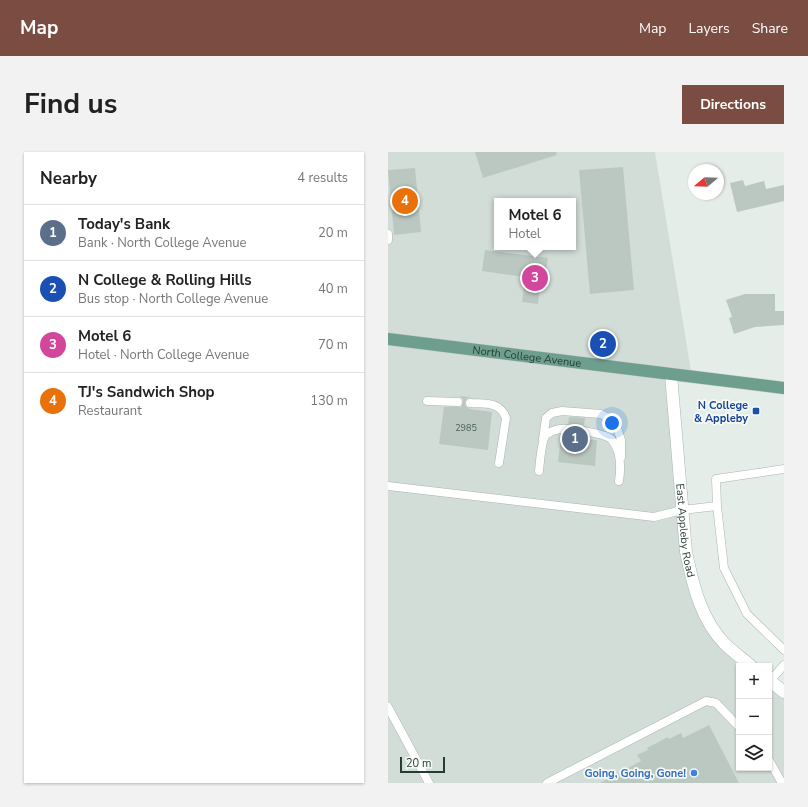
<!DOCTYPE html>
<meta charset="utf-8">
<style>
:root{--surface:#fff;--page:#f2f2f2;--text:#222;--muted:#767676;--line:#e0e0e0;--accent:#7a4c42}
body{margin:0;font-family:"Nunito Sans",sans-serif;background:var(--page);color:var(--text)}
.controls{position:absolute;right:12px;bottom:12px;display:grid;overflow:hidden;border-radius:0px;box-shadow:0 1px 3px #0004}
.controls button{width:36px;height:36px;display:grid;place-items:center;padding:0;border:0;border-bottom:1px solid var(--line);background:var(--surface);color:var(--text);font:20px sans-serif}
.compass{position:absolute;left:300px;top:12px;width:36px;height:36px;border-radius:50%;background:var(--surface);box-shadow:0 1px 3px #0004;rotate:251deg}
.scale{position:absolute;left:12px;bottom:10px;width:45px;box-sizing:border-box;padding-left:4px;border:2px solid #263d35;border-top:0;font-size:11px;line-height:14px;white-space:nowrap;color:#263d35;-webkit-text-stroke:3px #f6faf7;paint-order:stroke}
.you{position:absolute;left:224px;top:271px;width:14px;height:14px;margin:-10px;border:3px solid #fff;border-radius:50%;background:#1a73e8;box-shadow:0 0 0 6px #1a73e833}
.badge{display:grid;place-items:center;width:26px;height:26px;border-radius:50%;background:var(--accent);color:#fff;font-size:13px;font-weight:700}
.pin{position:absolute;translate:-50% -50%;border:2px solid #fff;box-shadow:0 1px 4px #0006}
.popup{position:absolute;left:106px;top:46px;width:82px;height:52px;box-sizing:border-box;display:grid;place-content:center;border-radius:0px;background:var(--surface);filter:drop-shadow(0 1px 3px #0005);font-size:13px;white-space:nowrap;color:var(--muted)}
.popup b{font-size:15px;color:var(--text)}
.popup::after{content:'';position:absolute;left:50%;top:100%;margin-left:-8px;border:8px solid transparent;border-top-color:var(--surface)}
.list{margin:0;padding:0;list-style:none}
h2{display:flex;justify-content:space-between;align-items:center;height:52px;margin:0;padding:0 16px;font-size:17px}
h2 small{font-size:13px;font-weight:400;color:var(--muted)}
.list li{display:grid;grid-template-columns:26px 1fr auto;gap:12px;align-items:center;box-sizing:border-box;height:56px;padding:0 16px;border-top:1px solid var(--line)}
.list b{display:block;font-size:15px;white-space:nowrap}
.list p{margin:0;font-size:13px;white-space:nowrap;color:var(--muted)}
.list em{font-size:13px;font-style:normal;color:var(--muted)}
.icon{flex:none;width:22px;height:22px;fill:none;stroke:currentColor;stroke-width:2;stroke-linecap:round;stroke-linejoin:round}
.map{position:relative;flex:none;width:396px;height:631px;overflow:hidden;border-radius:0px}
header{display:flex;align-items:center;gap:24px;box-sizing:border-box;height:56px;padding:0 20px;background:var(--accent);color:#fff}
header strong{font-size:19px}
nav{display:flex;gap:22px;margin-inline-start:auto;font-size:14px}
.intro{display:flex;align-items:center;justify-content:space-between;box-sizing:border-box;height:96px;padding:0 24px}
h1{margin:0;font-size:28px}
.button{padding:10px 18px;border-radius:0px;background:var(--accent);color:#fff;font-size:14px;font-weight:700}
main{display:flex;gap:24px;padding:0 24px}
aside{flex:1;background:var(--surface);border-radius:0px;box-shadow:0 1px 3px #0004}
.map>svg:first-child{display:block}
</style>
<header>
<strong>Map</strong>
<nav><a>Map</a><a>Layers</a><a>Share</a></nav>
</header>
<div class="intro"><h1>Find us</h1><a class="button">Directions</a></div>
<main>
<aside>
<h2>Nearby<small>4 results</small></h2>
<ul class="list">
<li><span class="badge" style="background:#5c6f8a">1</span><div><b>Today's Bank</b><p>Bank · North College Avenue</p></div><em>20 m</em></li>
<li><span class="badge" style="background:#1a4fb4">2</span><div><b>N College &amp; Rolling Hills</b><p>Bus stop · North College Avenue</p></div><em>40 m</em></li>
<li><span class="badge" style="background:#d1479c">3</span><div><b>Motel 6</b><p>Hotel · North College Avenue</p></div><em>70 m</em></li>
<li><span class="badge" style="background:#e8710a">4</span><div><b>TJ's Sandwich Shop</b><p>Restaurant</p></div><em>130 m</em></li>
</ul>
</aside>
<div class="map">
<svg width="396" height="631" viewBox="0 0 396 631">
<rect width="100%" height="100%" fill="#e5ede9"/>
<!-- built -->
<path fill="#d3ddd8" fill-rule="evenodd" d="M0,0H267L304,225L283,223L298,400L317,463L363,514H351V616H381V528L396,540V631H0ZM109,49H185V95H109Z"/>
<!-- building -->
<path fill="#bbc8c2" d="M87,0H168L169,3L95,26Z
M235,15L246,138L202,142L191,18Z
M27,16L33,80L6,83L0,18Z
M355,28L357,34L376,29L378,37L396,33V49L349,60L342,31Z
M97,98L160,106L157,127H153L150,152L134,150L137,125L94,119Z
M357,142H387V159H396V173L367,175L346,182L341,166L344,165L338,148Z
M71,244L83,245L79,246L77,250V254L82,257L104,260L100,298L51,292L56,255H73L75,250V247Z
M181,265L197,266L196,273L180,272Z
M179,283L195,284L194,287L209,288L207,314L170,310L173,284H179Z
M321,573L351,631H212L253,609L249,603L260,598L259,596L280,585L281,587L293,581L295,586Z"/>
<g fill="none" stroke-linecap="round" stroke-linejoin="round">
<!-- lane casing -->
<g stroke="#a8b5af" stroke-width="9">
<path id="lane" d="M0,82V88
M39,249L70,250
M82,251C97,252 112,249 118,266L111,311
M155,287L158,266L164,261L174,259L213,262L222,267L229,276L233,288V305
M396,317L328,327L329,354L336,416L359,462L396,498
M151,319C152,311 153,289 158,283C162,279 167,278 172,277C181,276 216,281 223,287C233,298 233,316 231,329
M0,334L266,365L294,358L329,354
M382,529L396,513
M0,555L41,631
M381,608L394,631
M159,631L318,549L328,551L351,575"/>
</g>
<!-- secondary casing -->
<g stroke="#a4b8b0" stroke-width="13">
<g id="secondary">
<path id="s1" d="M283,223L298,400C305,433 313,468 337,492C345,500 355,507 363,514"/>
<path d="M381,528L396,540"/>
</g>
</g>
<!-- primary casing -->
<g stroke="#c2c9c6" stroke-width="13">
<g id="primary">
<path id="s2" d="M0,187L396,236"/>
</g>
</g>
<!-- lane -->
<use href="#lane" stroke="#fff" stroke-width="8"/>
<!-- secondary -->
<use href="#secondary" stroke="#fff" stroke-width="12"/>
<!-- primary -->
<use href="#primary" stroke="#6e9e8e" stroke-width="12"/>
</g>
<!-- markers -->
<rect fill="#1a4fb4" stroke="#f6faf7" stroke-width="1.5" x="364" y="255" width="8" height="8" rx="2"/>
<circle fill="#3f7fe0" stroke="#f6faf7" stroke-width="1.5" cx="306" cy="621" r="4"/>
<g text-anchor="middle" stroke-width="3.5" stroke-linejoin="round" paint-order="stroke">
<!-- number labels -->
<g font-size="9" fill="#4b6058">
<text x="78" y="279">2985</text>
</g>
<!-- street labels -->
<g font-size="11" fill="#263d35" stroke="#f6faf7">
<text dy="4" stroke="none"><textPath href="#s2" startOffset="140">North College Avenue</textPath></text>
<text dy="4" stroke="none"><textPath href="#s1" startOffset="156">East Appleby Road</textPath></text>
</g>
<!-- transit labels -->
<g font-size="11" font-weight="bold" fill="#164399" stroke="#f6faf7" text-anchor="end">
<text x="360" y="257">N College<tspan x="360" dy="13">&amp; Appleby</tspan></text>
</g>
<!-- shop labels -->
<g font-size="11" font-weight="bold" fill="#366cbe" stroke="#f6faf7" text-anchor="end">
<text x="298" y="625">Going, Going, Gone!</text>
</g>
</g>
</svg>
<div class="controls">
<button>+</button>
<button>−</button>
<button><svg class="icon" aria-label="layers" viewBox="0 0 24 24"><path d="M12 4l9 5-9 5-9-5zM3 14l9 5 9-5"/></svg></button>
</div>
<svg class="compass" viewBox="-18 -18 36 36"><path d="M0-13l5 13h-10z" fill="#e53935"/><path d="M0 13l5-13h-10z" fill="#767676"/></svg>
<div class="scale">20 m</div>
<div class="you"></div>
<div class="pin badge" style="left:187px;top:287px;background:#5c6f8a">1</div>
<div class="pin badge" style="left:215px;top:192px;background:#1a4fb4">2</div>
<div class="pin badge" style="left:147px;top:126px;background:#d1479c">3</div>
<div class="popup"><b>Motel 6</b>Hotel</div>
<div class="pin badge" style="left:17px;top:49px;background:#e8710a">4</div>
</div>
</main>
